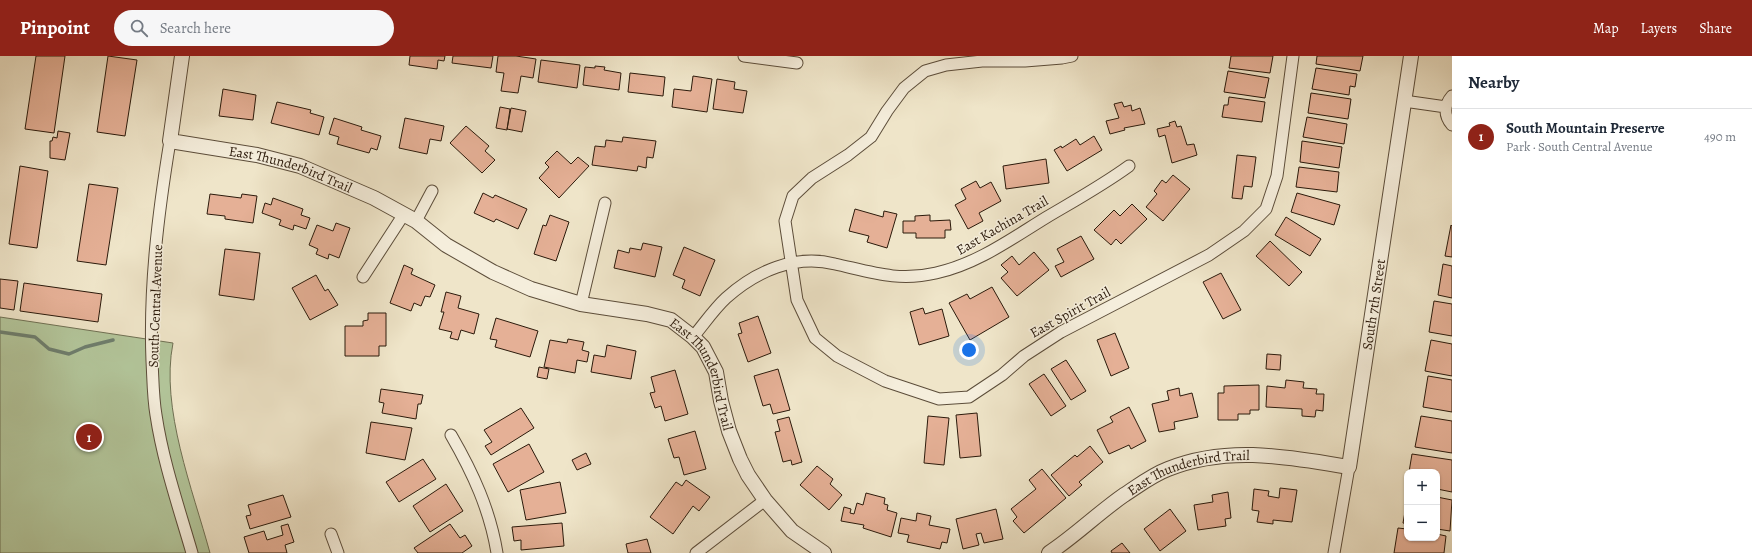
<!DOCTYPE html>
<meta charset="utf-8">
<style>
:root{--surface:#fff;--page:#f6f6f7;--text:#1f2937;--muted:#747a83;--line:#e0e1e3;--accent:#8f2418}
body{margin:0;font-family:Alegreya,serif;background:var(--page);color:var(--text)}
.controls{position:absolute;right:12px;bottom:12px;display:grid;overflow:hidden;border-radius:8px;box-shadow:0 1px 3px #0004}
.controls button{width:36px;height:36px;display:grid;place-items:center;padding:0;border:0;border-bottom:1px solid var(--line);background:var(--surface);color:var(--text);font:20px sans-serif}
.you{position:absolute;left:969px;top:294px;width:14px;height:14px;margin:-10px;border:3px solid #fff;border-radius:50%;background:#1a73e8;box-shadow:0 0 0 6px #1a73e833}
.badge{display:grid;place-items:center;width:26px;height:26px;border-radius:50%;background:var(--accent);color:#fff;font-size:13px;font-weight:700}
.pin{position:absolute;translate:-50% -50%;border:2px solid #fff;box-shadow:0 1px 4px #0006}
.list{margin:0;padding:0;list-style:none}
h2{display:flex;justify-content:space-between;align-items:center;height:52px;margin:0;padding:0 16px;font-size:17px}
h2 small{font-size:13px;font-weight:400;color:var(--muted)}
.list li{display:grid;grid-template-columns:26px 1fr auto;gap:12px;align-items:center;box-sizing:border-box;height:56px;padding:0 16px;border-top:1px solid var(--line)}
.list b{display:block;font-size:15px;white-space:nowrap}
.list p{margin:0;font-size:13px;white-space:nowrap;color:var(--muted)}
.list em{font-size:13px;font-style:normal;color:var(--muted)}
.icon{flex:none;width:22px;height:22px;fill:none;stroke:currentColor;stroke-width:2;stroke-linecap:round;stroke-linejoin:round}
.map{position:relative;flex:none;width:1452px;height:497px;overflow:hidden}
header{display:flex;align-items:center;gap:24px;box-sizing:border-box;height:56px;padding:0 20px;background:var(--accent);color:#fff}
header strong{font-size:19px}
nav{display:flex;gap:22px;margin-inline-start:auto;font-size:14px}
.search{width:280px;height:36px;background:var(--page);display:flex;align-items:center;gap:10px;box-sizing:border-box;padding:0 14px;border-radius:22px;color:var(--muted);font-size:15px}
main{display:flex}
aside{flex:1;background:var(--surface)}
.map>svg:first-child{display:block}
</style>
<header>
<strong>Pinpoint</strong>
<div class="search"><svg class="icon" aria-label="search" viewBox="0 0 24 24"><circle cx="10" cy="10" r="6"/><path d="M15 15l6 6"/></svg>Search here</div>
<nav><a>Map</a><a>Layers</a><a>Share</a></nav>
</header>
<main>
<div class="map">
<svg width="1452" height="497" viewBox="0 0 1452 497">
<rect width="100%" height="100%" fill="#efe5c9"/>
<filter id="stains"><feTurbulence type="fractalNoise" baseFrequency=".005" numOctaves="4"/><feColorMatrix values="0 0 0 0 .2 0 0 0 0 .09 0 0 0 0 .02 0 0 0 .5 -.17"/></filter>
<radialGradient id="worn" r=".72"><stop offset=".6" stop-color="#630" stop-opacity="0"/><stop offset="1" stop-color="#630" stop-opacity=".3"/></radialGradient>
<!-- green -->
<path fill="#b3c69b" stroke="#6f7053" d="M0,261L173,287C160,352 193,434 210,497H0Z"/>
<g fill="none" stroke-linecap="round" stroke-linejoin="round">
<!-- stream -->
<path stroke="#6e7e6e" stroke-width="3.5" d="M0,276L35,281L49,293L69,298L85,291L113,284"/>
</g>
<!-- building -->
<path fill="#e5b096" stroke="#2b1a0b" d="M36,0H65L54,77L25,73Z
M108,0L137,4L125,80L97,76Z
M410,0H445L444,5L438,4L437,13L409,9Z
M453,0H493L491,12L452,7Z
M498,0H516L536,3L533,22L521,20L518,37L501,35L504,17L496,16Z
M1231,0H1273L1270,17L1229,12Z
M1317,0H1363L1360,15L1316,8Z
M541,4L580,9L577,32L538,26Z
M595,10L605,11L604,14L621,17L619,34L583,29L585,11L595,12Z
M1316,12L1357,18L1355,31L1350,30L1349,39L1312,33Z
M1228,15L1269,22L1265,42L1224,36Z
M630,17L665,21L663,40L628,36Z
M693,20L712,23L707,56L672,51L674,33L691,35Z
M717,23L735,26L734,33L747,35L743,57L713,53Z
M223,33L256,39L253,64L219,60Z
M1311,37L1351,43L1348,63L1308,57Z
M1229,41L1265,46L1262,66L1222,61L1224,49H1228Z
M277,46L311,54L310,57L324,61L319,79L271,67Z
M1122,46L1124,51L1131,49L1132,55L1140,52L1145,68L1124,72L1125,74L1110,78L1106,65L1119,62L1114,48Z
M500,51L510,53L507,74L496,72Z
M511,52L526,55L522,76L507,73Z
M1307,61L1347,68L1344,88L1303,81Z
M334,62L362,71L361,74L381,80L377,94L371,92L369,97L337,88L339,81L329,78Z
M405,62L444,70L441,85L430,83L427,98L399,92Z
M1175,65L1177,71L1181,70L1187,89L1194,88L1197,99L1172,107L1165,79L1159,81L1157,73L1170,70L1169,67Z
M466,70L489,90L485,95L495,104L482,117L450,87Z
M58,75L70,77L65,104L50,102V85H52L53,81L57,82Z
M1094,80L1102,94L1067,115L1054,94L1061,90L1062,92L1076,83L1080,89Z
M623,81L656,85L653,102L647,101L646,112L638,110L637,115L592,109L595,90L605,91L606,84L622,86Z
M1302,85L1342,91L1339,112L1300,106Z
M557,95L571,108L578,101L589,110L559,142L539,122L549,111L545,107Z
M1237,99L1256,101L1252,131L1244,130L1242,143L1232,142Z
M1046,103L1049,127L1006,133L1003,110Z
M20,110L48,115L37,192L9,188Z
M1299,111L1339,116L1337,136L1296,131Z
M1173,119L1190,133L1163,165L1146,151L1157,138L1154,135L1162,124L1166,127Z
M976,125L980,132L991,126L1001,145L979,157L983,165L968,173L955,149L966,143L961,133Z
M89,128L118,132L106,209L77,205Z
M483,137L493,142L495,139L527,153L518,173L496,163L494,166L474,157Z
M1297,137L1340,149L1334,169L1291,156Z
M210,138L241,142L242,138L257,140L253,167L225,163V160L207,158Z
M273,142L303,153L301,159L310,162L306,173L294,169L293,174L279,169L281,164L262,157L265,147L271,149Z
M1132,148L1147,163L1121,188L1116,183L1111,189L1094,174L1114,154L1120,160Z
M855,153L883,161L884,155L897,158L887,192L867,186L869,180L849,175Z
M550,159L569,166L556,205L534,198L543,169L546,170Z
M930,159V165L950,164L951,174H945V182H916V177H903V165H915V160Z
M1286,161L1321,183L1310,200L1275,179Z
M336,167L350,172L339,202L329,198L328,203L316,198L318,193L309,189L317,169L333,175Z
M1451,169L1452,170V201L1445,200Z
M1081,180L1094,203L1061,221L1055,210L1064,206L1057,193Z
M1270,185L1302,216L1289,230L1256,200Z
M643,187L662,191L655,221L614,212L618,194L629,197L630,192L641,194Z
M684,191L715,204L700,240L682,232L685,224L673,219Z
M225,193L260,197L254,244L219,239Z
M1034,196L1049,214L1017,240L1001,222L1008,216L1001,209L1012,200L1019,209Z
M1443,208L1452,210V242L1438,239Z
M404,209L413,213L411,218L435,229L430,241L425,240L421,250L414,247L411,255L390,247Z
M1221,217L1241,254L1223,263L1203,226Z
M316,219L325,235L328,233L338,249L310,264L292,232Z
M0,223L18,225L14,254L0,252Z
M24,227L102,238L98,266L20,255Z
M992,231L1009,261L970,284L949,247L967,238L970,243Z
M446,236L461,240L458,252L479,258L474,278L461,274L458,284L450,282L452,276L439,273L444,256H441Z
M1434,245L1452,248V280L1429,276Z
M923,252L925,258L942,253L949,280L919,289L910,256Z
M368,257H386V290H379V300H345V270H363V265L368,264Z
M758,260L771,297L748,306L738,278L742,277L739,267Z
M496,262L538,275L530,301L495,291L497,284L490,283Z
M1115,277L1129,312L1111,320L1097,284Z
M568,283L584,286L582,294L589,296L587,306L577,304L575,317L544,311L550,284L567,287Z
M1431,284L1452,288V320L1425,315Z
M607,289L636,295L631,323L591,316L594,299L605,301Z
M1267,298L1281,299L1280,314L1266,313Z
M1066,304L1086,335L1071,344L1051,313Z
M539,311L549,313L547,323L537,321Z
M778,313L790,354L773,358L770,348L763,350L754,320Z
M675,314L688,358L665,365L661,350L655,352L650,337L655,336L651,321Z
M1044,318L1066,350L1051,360L1029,328Z
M1428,320L1452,324V356L1423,351Z
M1286,324L1304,326L1303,332L1317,333L1316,338H1324L1323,355L1316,354L1315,361L1302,360V353L1266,351L1267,330L1285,332Z
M1259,329V354H1250V358H1238V364H1218V337H1224V330Z
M1179,332L1180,340L1192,337L1198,361L1174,366L1175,373L1159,376L1152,348L1169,344L1167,335Z
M381,333L423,339L421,348H418L416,363L382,357L384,347L379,346Z
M1129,351L1146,385L1131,393L1129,389L1109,398L1097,374L1113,366L1110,361Z
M521,352L534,372L491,399L485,390L492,386L484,374Z
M977,357L981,400L960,402L956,359Z
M928,360L949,362L944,409L924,407Z
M1421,360L1452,365V397L1415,391Z
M789,361L802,406L792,409L791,404L783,406L775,376L780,375L777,364Z
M371,366L412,372L405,404L366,397Z
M695,375L706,413L684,419L679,401L674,402L668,383Z
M529,388L544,416L508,436L493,408Z
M1090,390L1103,406L1079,426L1082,429L1069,440L1051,419L1075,399L1077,401Z
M586,397L591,408L577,414L572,404Z
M1412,398L1452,404V436L1437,433V416H1409Z
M423,403L436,423L399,446L386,426Z
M817,410L833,423L830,428L842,439L829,454L800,429Z
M1042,413L1066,442L1024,477L1013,465L1017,461L1011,453L1036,433L1029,424Z
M686,424L710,441L699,455L693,450L673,478L650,461L676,426L682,430Z
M560,426L566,457L526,464L520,434Z
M446,428L463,455L430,476L413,450Z
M1280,432L1297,434L1292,466L1273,464V468L1257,466L1259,455L1252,454L1254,433L1269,435L1268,440L1279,442Z
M1228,436L1231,462L1225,463L1226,470L1198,474L1194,449L1213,446L1212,439Z
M866,437L885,442L884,448L888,449L887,454L897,457L891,481L863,472L864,469L841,465L844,451L851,453L850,457L854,458L857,447L863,449Z
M283,439L291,461L250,473L246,460L251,459L248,449Z
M1437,441L1452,444L1450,475L1437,473Z
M1407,445V468L1403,467Z
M996,453L1003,483L984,487L981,477L976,478L979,489L963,493L956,463Z
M1170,453L1186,475L1160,495L1144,473Z
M917,457L931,460L929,469L950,473L947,487L942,486L940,493L907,486L909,479L898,477L901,462L916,465Z
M562,467L564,490L521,494V484L514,485L512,471Z
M288,468L294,486L285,489L287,497H249L244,481L264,475L267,484L283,479L281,470Z
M450,468L460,482L465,479L472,490L462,497H418L414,492Z
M1398,472L1407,473V482H1437V478L1446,480L1444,497H1394Z
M647,483L651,497H628L626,488Z
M1122,487L1130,497H1112L1111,495Z"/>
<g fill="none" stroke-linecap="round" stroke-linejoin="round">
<!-- minor casing -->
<g stroke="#5c4d3a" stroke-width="13">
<path id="minor" d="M744,0L797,7
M1072,0L1062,2L1025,5H982L946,9L925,15L904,32L887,55L871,81L848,99L812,122L793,140L785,165L797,244L815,282L837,300L885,325L939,343L969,341L1002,319L1024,300L1061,276L1209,199L1244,175L1266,153L1277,120L1293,0
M1452,40C1444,49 1444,60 1452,69
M1404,45L1446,51
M170,85C158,158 149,231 152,305C153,323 153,342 156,359C163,406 179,452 192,497
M416,165L432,135
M363,221L404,158
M581,248L605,147
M693,281C704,268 714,253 726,242C756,215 795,198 835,208C871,216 898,226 936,217C977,208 1011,183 1047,161C1074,145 1103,129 1129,110
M451,379C473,417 490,454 497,497
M331,478L338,497
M696,497L765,444
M1334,497L1349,411"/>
</g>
<!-- tertiary casing -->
<g stroke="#5c4d3a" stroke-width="16">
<g id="tertiary">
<path id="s1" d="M182,0L170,85L257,99L300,110L374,142L416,165L446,189L493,216L531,233L581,248L647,258L671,264L693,281L703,291L716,316L721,345L729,375L740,403L748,419L765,444L792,475L824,497"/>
<path id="s2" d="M1049,497C1075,480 1098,457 1124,439C1138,430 1152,419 1168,413C1228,389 1288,401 1349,411L1411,0"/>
</g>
</g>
<!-- minor -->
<use href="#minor" stroke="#f5eedc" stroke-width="11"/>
<!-- tertiary -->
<use href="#tertiary" stroke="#f5eedc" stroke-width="14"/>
</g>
<g text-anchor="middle" stroke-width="3" stroke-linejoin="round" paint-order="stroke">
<!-- street labels -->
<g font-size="14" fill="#2b1a0b" stroke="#f5eedc">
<text dy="5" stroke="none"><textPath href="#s1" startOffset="210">East Thunderbird Trail</textPath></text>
<text transform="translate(1002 169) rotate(-30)" y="5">East Kachina Trail</text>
<text dy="5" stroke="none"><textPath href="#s2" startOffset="494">South 7th Street</textPath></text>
<text transform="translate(155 250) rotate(-88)" y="5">South Central Avenue</text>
<text transform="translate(1070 256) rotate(-29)" y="5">East Spirit Trail</text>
<text dy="5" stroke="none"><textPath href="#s1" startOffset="690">East Thunderbird Trail</textPath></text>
<text dy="5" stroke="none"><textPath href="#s2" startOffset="165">East Thunderbird Trail</textPath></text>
</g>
</g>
<rect width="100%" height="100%" filter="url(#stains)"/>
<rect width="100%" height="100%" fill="url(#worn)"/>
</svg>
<div class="controls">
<button>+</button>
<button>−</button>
</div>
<div class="you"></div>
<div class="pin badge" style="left:89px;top:381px">1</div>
</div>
<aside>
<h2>Nearby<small></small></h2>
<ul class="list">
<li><span class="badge">1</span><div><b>South Mountain Preserve</b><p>Park · South Central Avenue</p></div><em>490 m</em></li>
</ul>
</aside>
</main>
